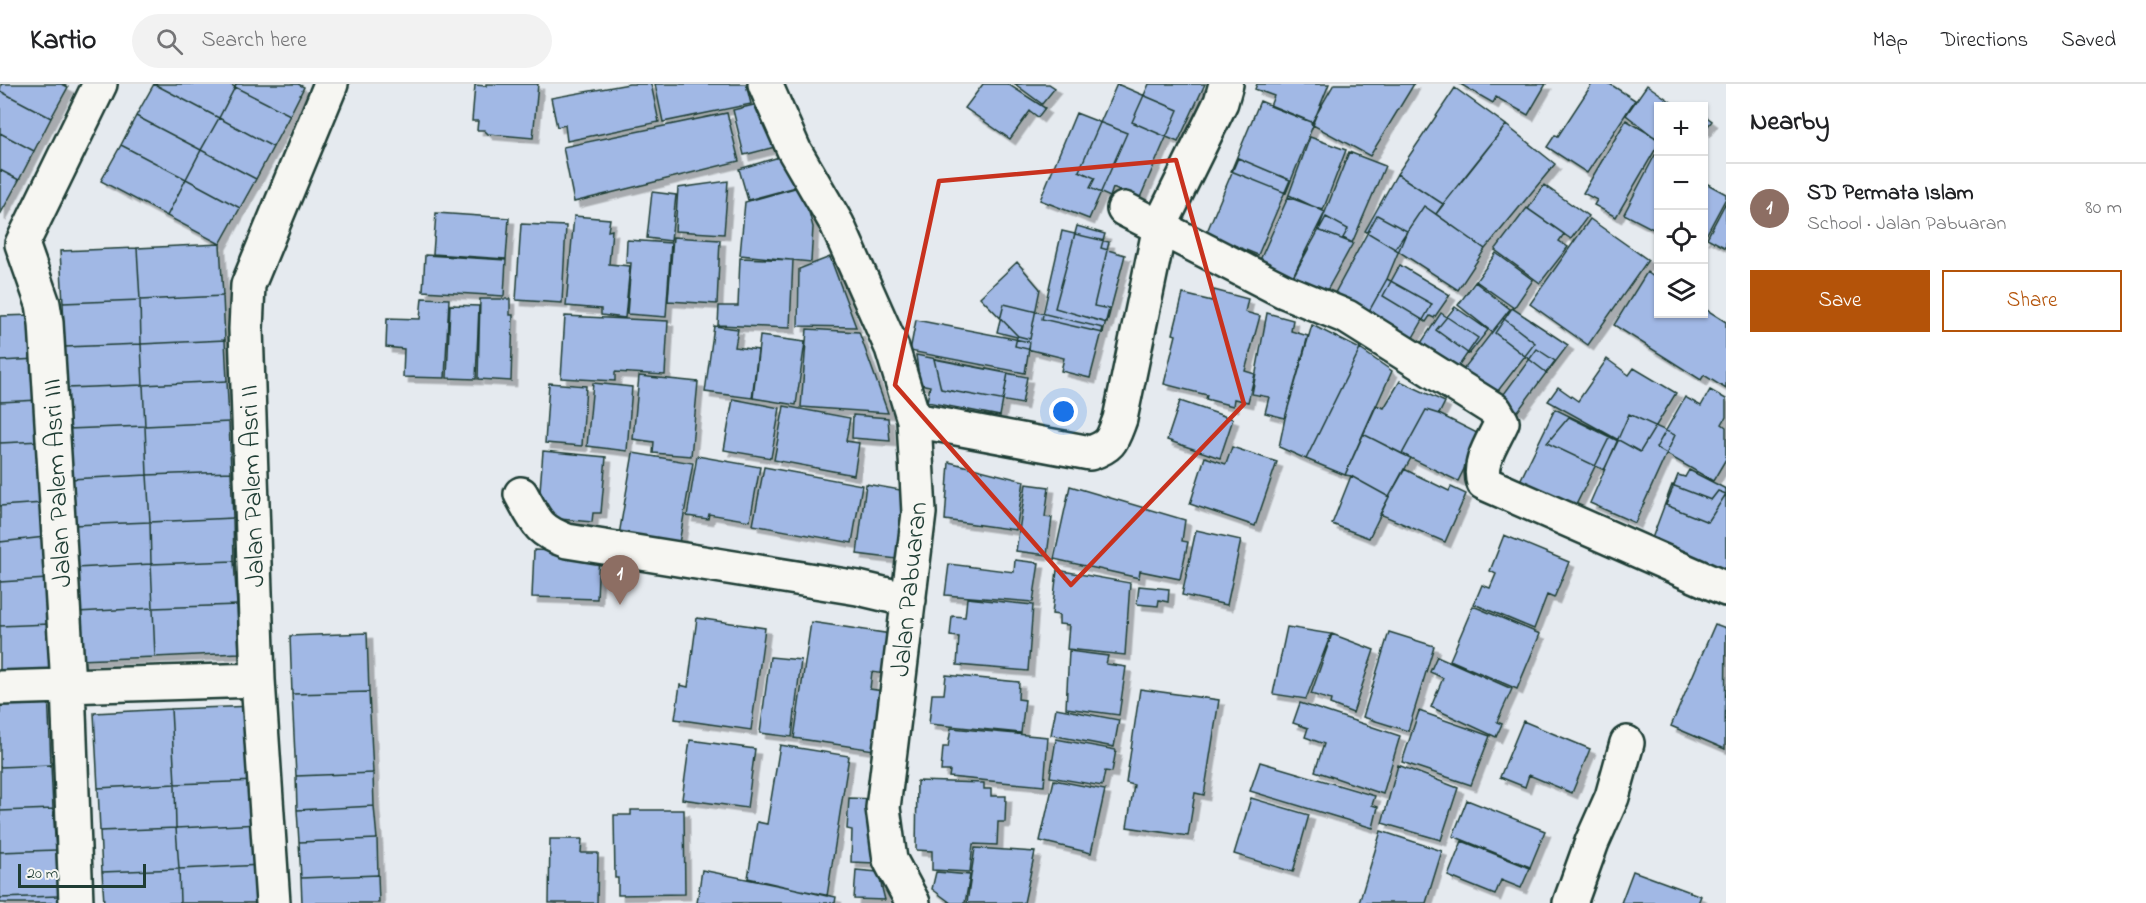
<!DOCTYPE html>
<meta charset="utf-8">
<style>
:root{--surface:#fff;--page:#f2f2f2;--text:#202124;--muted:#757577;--line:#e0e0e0;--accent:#b45309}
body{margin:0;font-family:"Indie Flower",sans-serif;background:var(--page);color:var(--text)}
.controls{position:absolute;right:18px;top:18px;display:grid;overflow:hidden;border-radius:0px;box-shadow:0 2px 4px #0004}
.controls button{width:54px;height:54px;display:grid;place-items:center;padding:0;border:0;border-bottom:2px solid var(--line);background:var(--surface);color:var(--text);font:30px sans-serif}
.scale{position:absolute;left:18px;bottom:15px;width:128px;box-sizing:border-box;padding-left:6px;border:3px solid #1f3d34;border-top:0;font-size:16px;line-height:21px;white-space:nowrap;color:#1f3d34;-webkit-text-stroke:4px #f6f6f2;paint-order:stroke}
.you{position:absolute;left:1064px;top:328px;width:21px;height:21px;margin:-15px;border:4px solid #fff;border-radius:50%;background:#1a73e8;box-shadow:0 0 0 9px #1a73e833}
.badge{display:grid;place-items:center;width:39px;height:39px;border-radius:50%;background:var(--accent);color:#fff;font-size:20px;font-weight:700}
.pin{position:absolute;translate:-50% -50px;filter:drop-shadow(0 2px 3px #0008)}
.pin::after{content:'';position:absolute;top:32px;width:21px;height:18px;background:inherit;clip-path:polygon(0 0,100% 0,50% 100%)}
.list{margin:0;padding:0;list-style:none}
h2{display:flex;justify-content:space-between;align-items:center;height:78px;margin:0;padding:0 24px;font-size:26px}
h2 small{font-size:20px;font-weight:400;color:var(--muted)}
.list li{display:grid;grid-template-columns:39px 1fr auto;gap:18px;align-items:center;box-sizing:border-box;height:90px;padding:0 24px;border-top:2px solid var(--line)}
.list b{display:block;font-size:22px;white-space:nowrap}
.list p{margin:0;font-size:20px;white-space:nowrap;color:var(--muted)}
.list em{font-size:20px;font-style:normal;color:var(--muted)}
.actions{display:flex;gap:12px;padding:18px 24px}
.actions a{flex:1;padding:14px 0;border:2px solid var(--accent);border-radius:0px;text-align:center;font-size:21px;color:var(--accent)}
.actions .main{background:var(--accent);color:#fff}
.icon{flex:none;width:33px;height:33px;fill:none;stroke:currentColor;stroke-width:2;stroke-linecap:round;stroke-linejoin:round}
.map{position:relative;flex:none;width:1726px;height:819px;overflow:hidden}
header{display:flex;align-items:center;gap:36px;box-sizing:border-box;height:84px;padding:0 30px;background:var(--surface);border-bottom:2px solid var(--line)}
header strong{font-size:28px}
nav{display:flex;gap:33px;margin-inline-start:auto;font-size:21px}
.search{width:420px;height:54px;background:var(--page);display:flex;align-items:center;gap:15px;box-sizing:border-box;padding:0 21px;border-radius:33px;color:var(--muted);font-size:22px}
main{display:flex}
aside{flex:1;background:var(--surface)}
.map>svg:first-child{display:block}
</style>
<header>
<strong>Kartio</strong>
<div class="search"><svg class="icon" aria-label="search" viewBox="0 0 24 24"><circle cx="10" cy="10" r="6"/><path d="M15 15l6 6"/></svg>Search here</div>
<nav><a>Map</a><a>Directions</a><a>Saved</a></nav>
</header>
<main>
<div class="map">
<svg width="1726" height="819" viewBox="0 0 1726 819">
<defs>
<filter id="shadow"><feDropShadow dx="5.5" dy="5.5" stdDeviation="0" flood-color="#0004"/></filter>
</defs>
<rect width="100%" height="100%" fill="#e5eaef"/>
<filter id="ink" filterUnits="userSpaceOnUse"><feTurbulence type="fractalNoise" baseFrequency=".0167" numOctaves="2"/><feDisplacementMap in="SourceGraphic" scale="12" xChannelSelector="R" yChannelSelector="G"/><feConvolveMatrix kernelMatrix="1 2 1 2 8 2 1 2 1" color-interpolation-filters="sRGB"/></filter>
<g filter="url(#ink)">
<!-- building -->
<path fill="#a1b8e5" stroke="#1f3d34" stroke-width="1.5" filter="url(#shadow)" d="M1,0H62L68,3L51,34L0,7Z
M154,0H230L235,3L219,34Z
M154,0L219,34L201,66L136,32Z
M236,0H298L304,3L290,31L235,3Z
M486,0H538L533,54L488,50L484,46H477L478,37H472L475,1L486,2Z
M629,0H651L659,38L567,57L565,41L557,43L551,14Z
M655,0H746L751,20L663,38Z
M983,0H1008L1045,24L1038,33L1030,27L1010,55L965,24Z
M1015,0H1049L1055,4L1042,20Z
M1117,0L1178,26L1139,116L1113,104L1110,113L1090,104L1095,94L1079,87Z
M1149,0H1205L1178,58L1132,38Z
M1257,0H1329L1313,39L1270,22L1274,12L1255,5Z
M1334,0H1414L1370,72L1311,40Z
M1460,0H1546L1528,31L1496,13L1493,19Z
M1592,0H1610L1635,16L1587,89L1547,63L1555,51L1558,52Z
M1647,1L1677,22H1658V56L1626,31Z
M235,3L290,31L273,63L219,34Z
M1455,4L1506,41L1443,120L1397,90Z
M0,7L51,34L34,67L0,49Z
M1260,17L1314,39L1286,109L1231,87Z
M758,20L775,63L744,71L733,26Z
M727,29L739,77L574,118L563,63Z
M1076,29L1127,49L1089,135L1040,116Z
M1704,31L1712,37L1704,47Z
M136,32L201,66L186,95L121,61Z
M219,34L273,63L256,95L201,66Z
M1626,36L1658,55V61L1616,133L1594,121L1597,116L1583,109Z
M1506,41L1555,80L1485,165L1436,130Z
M0,49L34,67L19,96L0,86Z
M1310,53L1346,66L1323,126L1288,113Z
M121,61L186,95L167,132L101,97Z
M201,66L256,95L240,124L186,95Z
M1349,68L1385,82L1352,159L1318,146Z
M786,71L796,103L748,116L739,85Z
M1655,71L1658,73V134L1653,145L1624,130Z
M1238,74L1290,96L1258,171L1206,150Z
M0,86L19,96L0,131Z
M1397,90L1443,120L1436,130L1424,122L1395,165L1365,147Z
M186,95L240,124L220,160L167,132Z
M728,97L724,150L675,147L678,104Z
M1704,98L1726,110V114L1704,155Z
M1544,101L1588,132L1571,155L1528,125Z
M802,102L813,143L811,178L740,171L745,118Z
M652,108L676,111L671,157L647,154Z
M1289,111L1325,128L1291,196L1270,186L1272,181L1260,176Z
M1726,118V164L1707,154Z
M1424,122L1485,165L1458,206L1395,165Z
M1527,124L1564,150L1559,157L1568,163L1540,199L1495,166Z
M436,129L509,134L506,175L433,170Z
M1377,131L1407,147L1387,195L1363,238L1329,220Z
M574,132L610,135L608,147L612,146L609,180L630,182L625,234L601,231V225L566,222Z
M1326,133L1348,145L1343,154L1353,159L1325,210L1293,193Z
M1590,135L1648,176L1588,261L1530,220Z
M521,140L566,142L562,219L516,216Z
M1077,142L1105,150L1101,164L1125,171L1107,239L1055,224Z
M1062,147L1109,158L1094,222L1109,225L1103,249L1042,235Z
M673,153L720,156L717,220L668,217Z
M627,156L671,159L666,233L627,230L631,179H626Z
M220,160L223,212L140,216L137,164Z
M137,164L140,216L63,219L60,167Z
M1496,169L1533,196L1514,224L1476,197Z
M425,171L506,176L504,212L423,207Z
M830,173L856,243L798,242L799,185Z
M740,174L793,176L790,244L718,241L719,222H738Z
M1017,178L1040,205L1030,255L1018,252L980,213Z
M1400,181L1450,211L1434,234L1430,232L1426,238L1383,212Z
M1647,188L1658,196V230H1704V224L1726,238V305L1704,291L1701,296L1614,241Z
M1387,195L1432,220L1407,264L1363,238Z
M1475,198L1510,225L1492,248L1458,221Z
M1214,206L1248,215L1245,228L1260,232L1245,287L1255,290L1248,318L1234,315L1233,322L1206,315L1207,311L1164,300L1176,251L1173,250L1183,210L1212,217Z
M223,212L225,256L141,260L140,216Z
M422,214L449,215L445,294L403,293L404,265L386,263L387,234L420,235Z
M480,215H510V231H513L511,297L478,295Z
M140,216L141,260L65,263L63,219Z
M1004,220L1103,244L1090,294L1061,287L1064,274L1015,262L1017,253L997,248Z
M450,221L479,222L476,295L447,294Z
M1455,223L1488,246L1469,270L1436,246Z
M1512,224L1568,261L1547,289L1495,249Z
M1267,229L1293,236L1291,247L1308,252L1285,334L1265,329L1269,313L1252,310Z
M1441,229L1478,254L1454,289L1417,265Z
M35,231L37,275L0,277V232Z
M565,232L668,237L665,291L615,288V297L561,294Z
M1503,234L1535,259L1494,312L1462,287Z
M916,236L1030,258L1025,289L910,267Z
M1312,241L1360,265L1306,375L1279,363L1285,334Z
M714,242L738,245L735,263L758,266L752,314L705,308Z
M807,245L859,248L888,329L801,323Z
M760,252L805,258L796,321L753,314Z
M225,256L227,297L143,301L141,260Z
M141,260L143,301L67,304L65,263Z
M1360,265L1392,287L1345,391L1306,375Z
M1537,265L1555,277L1518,327L1501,314Z
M916,271L1008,289L1000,332L927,318L930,302L920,300Z
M37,275L39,316L0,318V277Z
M934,275L1027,293L1022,320L941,305Z
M1607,275L1629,291L1634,284L1676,309L1640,368L1548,317L1558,303L1578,317Z
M639,292L698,298L691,372L653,369L654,358L633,355Z
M227,297L229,338L145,342L143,301Z
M1400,297L1445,318L1439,330L1426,326L1402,370L1363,350L1376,321L1384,324Z
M549,299L586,302L582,362L545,359Z
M593,299L632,303L627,367L587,362Z
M143,301L145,342L68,345L67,304Z
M1710,306L1726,315V333L1722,340L1726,343V375L1713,397L1656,364L1685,313L1701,322Z
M733,315L780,324L771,374L724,366Z
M39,316L41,357L0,359V318Z
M1180,317L1233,335L1220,374L1167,356Z
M784,322L850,334L846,357L859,359L854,391L774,376Z
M1555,325L1610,352L1574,425L1519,399Z
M1426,326L1439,330L1481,351L1458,397L1402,370Z
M1629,330L1675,351L1635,439L1590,419Z
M853,331L888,334L890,357L852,354Z
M1569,333L1618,357L1604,386L1547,359Z
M229,338L231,388L147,391L145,342Z
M145,342L147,391L70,395L68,345Z
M1363,350L1411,374L1389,413L1351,392L1345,391Z
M41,357L43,419L0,422V359Z
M1232,363L1277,378L1255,442L1190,420L1205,373L1226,380Z
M543,367L606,373L601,429H593L592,438L538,433Z
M633,369L693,379L677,471L619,451Z
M697,372L760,383L750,437L709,430L708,435L687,432Z
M949,378L1024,397L1016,446L945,436Z
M764,383L862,401L852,459L753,441Z
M1404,385L1449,407L1451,403L1466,410L1445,458L1380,430Z
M1689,386L1726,405V410L1708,438L1666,421L1678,391L1685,393Z
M231,388L233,434L150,438L147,391Z
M147,391L150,438L73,441L70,395Z
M1351,392L1389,413L1369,454L1332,440Z
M866,400L912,408L905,476L857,470Z
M1026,400L1049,403L1045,433L1052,434L1047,471L1016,467Z
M1672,401L1711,416L1718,407L1726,410V487L1651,457Z
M1070,402L1185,436L1182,457L1188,458L1180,495L1140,487L1139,494L1054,475Z
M43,419L45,453L0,458V422Z
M233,434L234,477L151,480L150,438Z
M150,438L151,480L75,484L73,441Z
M1196,446L1241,456L1227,521L1182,511Z
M1504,451L1569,478L1554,514L1547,511L1534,545L1474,520L1482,501L1490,504L1496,490L1490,487Z
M45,453L47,495L0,498V458Z
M534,466L599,469L597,515L532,513Z
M1015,476L1039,479L1033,518L945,511L949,480L1014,488Z
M234,477L237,521L153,524L151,480Z
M151,480L153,524L77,528L75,484Z
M1057,486L1130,499L1125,571L1067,565L1069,541L1059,540V531L1052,530Z
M47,495L49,540L0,542V498Z
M1139,502L1169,505L1168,518L1159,516L1158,522L1137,520Z
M967,514L1033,521L1028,587L957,581L959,553L950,552L952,532L965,533Z
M237,521L239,569L155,573L153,524Z
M1473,522L1540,550L1517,605L1450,576Z
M153,524L155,573L79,576L77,528Z
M697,534L765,544L751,646L675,635L680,601L688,603Z
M811,538L891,550L886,590L872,588L870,605L883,607L874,666L794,654Z
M49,540L51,588L0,590V542Z
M1715,540L1726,544L1725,665L1671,642Z
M1287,543L1331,550L1306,615L1273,610Z
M1389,548L1434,562L1408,647L1363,633Z
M367,549L369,608L292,610L290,552Z
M1332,550L1374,566L1353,629L1330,620L1331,616L1311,610Z
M1069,567L1108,572L1106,580L1126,583L1119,631L1066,624Z
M1437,572L1512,605L1497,638L1502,640L1496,653L1431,623L1443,594L1430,588Z
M770,573L801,576L792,653L760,649Z
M946,591L1019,598L1018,615L1025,616L1021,649L929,640L932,610H944Z
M1140,605L1219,616L1204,711L1195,709L1188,752L1127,743L1134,701L1126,699Z
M48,606L51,681L0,683V608Z
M369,608L373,689L296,692L292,610Z
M1300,619L1400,652L1383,710L1315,687L1324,660L1305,653L1308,644L1293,639Z
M255,622L258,697L175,700L171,625Z
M1056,624L1119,636L1114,663L1051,651Z
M171,625L175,700L98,704L94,629Z
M1419,627L1490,652L1471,701L1402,678Z
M1523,637L1590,665L1572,709L1529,691L1525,703L1500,693Z
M951,644L1048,653L1044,702L949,693L950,687H941L943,663H948Z
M1056,655L1116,666L1112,688L1105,687L1102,702L1050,693Z
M690,656L755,665L747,724L682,715Z
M780,661L849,672L827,812L748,794L757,738L767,740Z
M1260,678L1375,712L1372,721L1378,723L1373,744L1250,707Z
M51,681L53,725L0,727V683Z
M1398,681L1458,704L1441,756L1382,739Z
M373,689L374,722L297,726L296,692Z
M1054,696L1105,706L1091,769L1040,757Z
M258,697L261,740L176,744L175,700Z
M917,697L984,699V705H991V712H1006L1005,738H998L997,761L973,760L970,788L932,786V767L916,766Z
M175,700L176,744L100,747L98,704Z
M849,714L875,715V779L851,778L852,746L847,745Z
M1251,714L1309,731L1293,788L1234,770Z
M1467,716L1545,747L1530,783L1453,752Z
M374,722L377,755L299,758L297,726Z
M53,725L56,766L0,768V727Z
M631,726H684L685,810L618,811V794H615L614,731H631Z
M261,740L262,781L179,785L176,744Z
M176,744L179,785L102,788L100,747Z
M1381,747L1442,767L1426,819H1359Z
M377,755L378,791L301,794L299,758Z
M550,755H582L581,769H598L597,819H549Z
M1462,757L1530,784L1521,804L1501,796L1495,811L1448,792Z
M975,764L1035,768L1024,819H967Z
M56,766L58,812L0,814V768Z
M262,781L264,819H180L179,785Z
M179,785L180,819H104L102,788Z
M702,786L836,813L835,819H697Z
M856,786L878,788L885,816L854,815Z
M1633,787L1701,812L1698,819H1621Z
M936,788L970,791L965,819H951L932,805Z
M378,791L379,819H302L301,794Z
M58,812V819H0V814Z"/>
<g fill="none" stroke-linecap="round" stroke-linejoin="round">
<!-- minor casing -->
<g stroke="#1f3d34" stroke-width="38">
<path id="minor" d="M765,0L794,66L837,140L892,264L914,336L919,429L883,724L890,776L913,819
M1124,125L1284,207L1347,233L1495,326L1502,338C1494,356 1477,379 1484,399L1726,505
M914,336L1090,369C1112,362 1112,356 1120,335L1160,142L1221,18L1226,0
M521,410C536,437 537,446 567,457L858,504L909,516
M0,604L258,596
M76,819L68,601L46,239L43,220L22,160L100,0
M273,819L258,596L246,245L248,201L331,0
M1570,819L1592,758L1612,713L1627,659"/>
</g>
<!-- minor -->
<use href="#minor" stroke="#f6f6f2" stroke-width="33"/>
</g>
</g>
<!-- marked area -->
<path fill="none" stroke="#c8321e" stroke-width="4.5" stroke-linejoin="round" d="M1176,76L1244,320L1071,501L895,301L939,97Z"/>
<g text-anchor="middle" stroke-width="4.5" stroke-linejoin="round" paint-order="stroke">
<!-- street labels -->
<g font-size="27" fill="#1f3d34" stroke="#f6f6f2">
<text transform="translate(56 399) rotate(-93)" y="9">Jalan Palem Asri III</text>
<text transform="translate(251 402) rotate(-92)" y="9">Jalan Palem Asri II</text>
<text transform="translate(908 505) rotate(-84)" y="9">Jalan Pabuaran</text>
</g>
</g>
</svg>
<div class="controls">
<button>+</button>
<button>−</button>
<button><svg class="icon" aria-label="locate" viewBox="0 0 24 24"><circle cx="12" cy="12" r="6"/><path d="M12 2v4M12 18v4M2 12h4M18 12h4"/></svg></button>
<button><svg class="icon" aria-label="layers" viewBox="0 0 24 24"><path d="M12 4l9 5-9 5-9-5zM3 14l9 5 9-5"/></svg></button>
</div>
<div class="scale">20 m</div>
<div class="you"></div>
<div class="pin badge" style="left:620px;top:521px;background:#8d6e63">1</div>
</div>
<aside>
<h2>Nearby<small></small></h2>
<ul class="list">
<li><span class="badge" style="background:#8d6e63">1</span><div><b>SD Permata Islam</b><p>School · Jalan Pabuaran</p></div><em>80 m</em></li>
</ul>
<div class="actions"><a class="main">Save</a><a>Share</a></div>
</aside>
</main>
